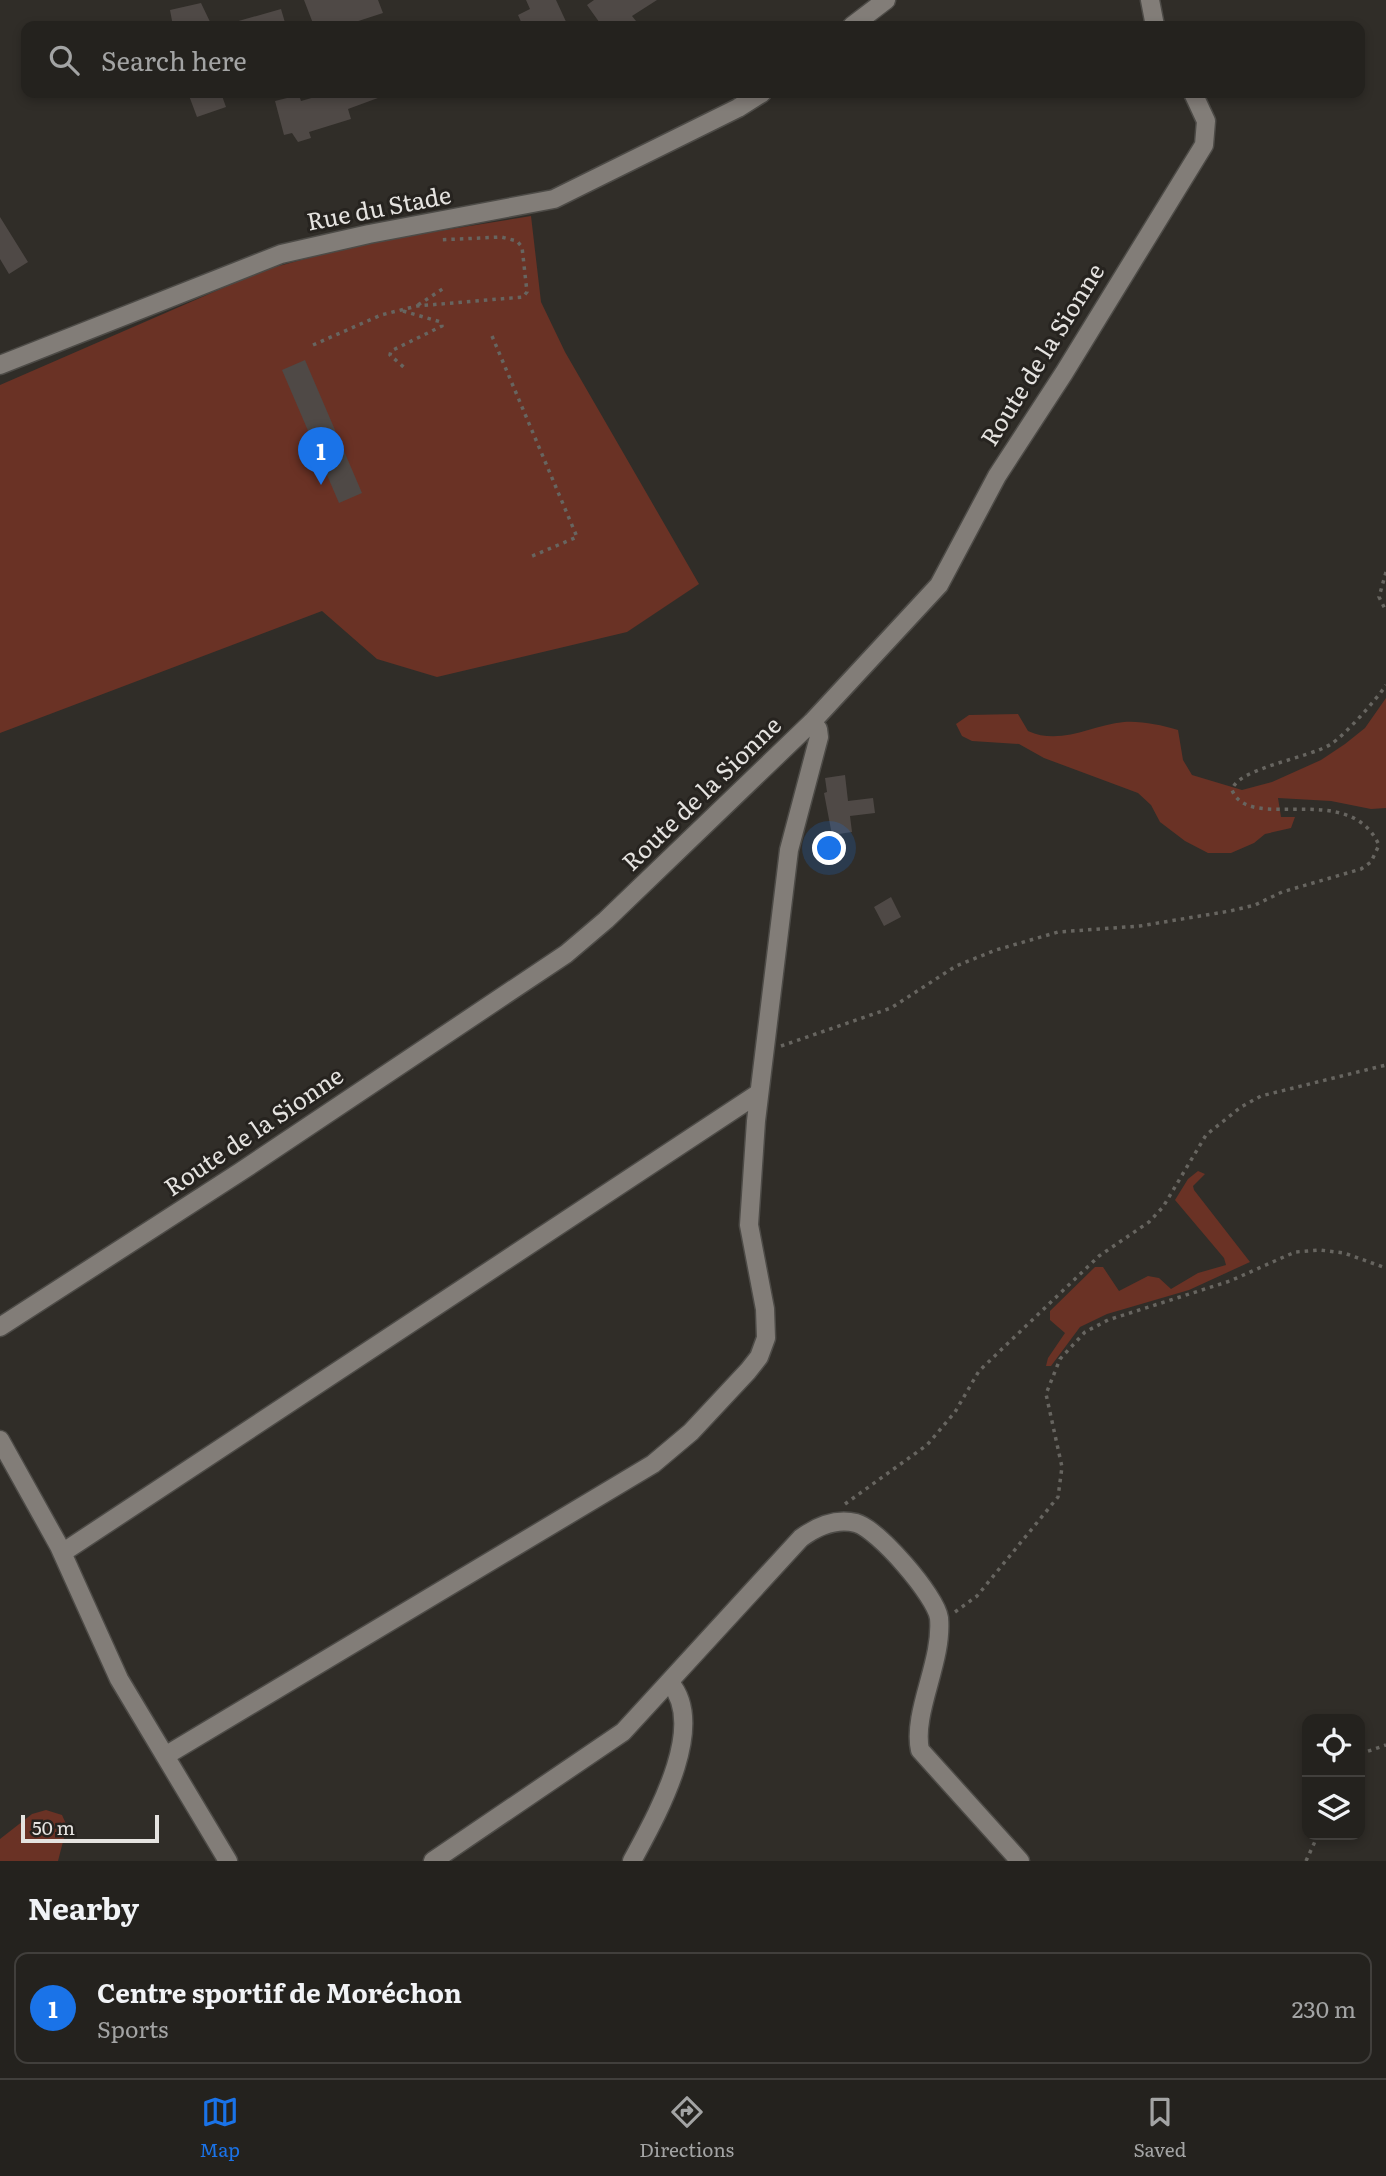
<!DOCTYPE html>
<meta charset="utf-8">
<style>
:root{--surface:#24221e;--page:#2c2a27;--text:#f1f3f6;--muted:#a3a4a4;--line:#413f3c;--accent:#1a73e8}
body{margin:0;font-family:Literata,serif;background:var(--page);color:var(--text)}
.controls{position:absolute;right:21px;bottom:21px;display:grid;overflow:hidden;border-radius:14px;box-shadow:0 4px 10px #0003}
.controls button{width:63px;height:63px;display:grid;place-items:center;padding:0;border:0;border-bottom:2px solid var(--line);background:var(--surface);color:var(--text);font:35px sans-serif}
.scale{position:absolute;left:21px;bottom:18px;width:138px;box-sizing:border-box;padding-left:7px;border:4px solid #e5e3e0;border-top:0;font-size:19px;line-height:24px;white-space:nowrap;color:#e5e3e0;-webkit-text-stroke:5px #26231f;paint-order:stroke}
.you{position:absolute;left:830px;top:849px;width:24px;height:24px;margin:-18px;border:5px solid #fff;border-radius:50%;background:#1a73e8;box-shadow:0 0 0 10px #1a73e833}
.badge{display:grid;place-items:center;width:46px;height:46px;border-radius:50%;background:var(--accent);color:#fff;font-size:23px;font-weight:700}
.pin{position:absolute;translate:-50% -58px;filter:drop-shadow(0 2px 4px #0008)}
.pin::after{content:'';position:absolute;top:37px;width:24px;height:21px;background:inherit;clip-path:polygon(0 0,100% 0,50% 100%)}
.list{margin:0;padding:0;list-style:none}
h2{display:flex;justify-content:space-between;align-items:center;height:91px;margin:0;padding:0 28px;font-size:30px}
h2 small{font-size:23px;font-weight:400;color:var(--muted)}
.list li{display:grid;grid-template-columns:46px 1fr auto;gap:21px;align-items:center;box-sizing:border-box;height:112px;margin:0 14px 14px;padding:0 14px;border:2px solid var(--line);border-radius:14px}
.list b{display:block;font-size:26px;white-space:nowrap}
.list p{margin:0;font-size:23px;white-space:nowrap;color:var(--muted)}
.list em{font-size:23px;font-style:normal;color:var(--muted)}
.icon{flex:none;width:38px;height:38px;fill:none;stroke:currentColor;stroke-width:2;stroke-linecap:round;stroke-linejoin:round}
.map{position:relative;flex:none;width:1386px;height:1861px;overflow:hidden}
.search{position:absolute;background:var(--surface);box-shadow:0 4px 10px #0003;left:21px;right:21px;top:21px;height:77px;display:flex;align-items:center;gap:18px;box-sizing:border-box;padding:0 24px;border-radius:14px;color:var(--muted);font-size:26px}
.sheet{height:217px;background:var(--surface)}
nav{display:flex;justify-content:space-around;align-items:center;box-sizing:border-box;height:98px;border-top:2px solid var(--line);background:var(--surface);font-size:19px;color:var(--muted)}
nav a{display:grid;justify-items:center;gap:4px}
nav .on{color:var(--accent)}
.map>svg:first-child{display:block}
</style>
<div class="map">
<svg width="1386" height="1861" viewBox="0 0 1386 1861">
<rect width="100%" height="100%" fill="#302d28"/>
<!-- green -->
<path fill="#6a3225" d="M531,216L541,302L565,352L699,584L627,632L437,677L377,659L322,611L0,733V385L264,270L364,243Z
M1386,698V808L1371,809L1331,801L1278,798L1281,817H1295L1291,828L1265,834L1254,843L1231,853H1208L1185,841L1160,822L1151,805L1138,793L1044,758L1019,744L972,741L962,736L956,724L969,715L1018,714L1028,731C1061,746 1091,725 1124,722C1143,721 1160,725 1178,730L1183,760L1192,775L1242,790L1272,782L1321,760L1345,744L1365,728Z
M1198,1171L1205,1174L1193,1186L1194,1190L1250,1262L1189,1290L1107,1314L1080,1327L1051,1366H1046L1048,1358L1065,1333L1050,1320V1311L1095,1267H1103L1119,1291L1148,1276L1159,1278L1171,1289L1198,1273L1226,1265L1224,1258L1175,1200L1188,1179Z
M46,1810L62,1815L67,1826L58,1861H0V1839L32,1814Z"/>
<!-- building -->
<path fill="#4f4946" d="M304,0H378L383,13L343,26H314Z
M526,0H556L568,26H523L518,15L530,9Z
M594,0H657L632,16L640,26H602L587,5Z
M201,3L212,26H173L170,10Z
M281,9L286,26H236L235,22Z
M188,93H221L226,107L197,117Z
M329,93L386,95L348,109L351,119L309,132L311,138L298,142L292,133L284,135L275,101L299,95L301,101Z
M0,217L28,262L9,274L0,259Z
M305,360L362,493L339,503L282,370Z
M845,775L848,801L873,798L875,813L850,816L852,832L832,835L824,793L827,792L825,778Z
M891,897L901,917L884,926L874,907Z"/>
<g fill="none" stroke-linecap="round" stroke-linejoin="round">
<!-- minor casing -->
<g stroke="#4d4b47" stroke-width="21">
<path id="minor" d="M1150,0L1155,26
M852,26L886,0
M0,365L281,254L369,234L554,199L738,108L762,93
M0,1327L240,1172L566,954L606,920L812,722L939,585L997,476L1064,373L1204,145L1206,121L1193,93
M0,1440L59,1546L119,1679L228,1861
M62,1553L759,1093
M165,1756L653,1464L691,1432L748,1371L759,1357L766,1338L765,1309L749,1225L756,1121L789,850L819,737L818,729L812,722
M433,1861L623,1732L801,1538C816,1527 836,1518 856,1523C878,1529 936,1596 939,1618C943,1662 912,1712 920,1750L1020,1861
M632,1861C655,1818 708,1727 670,1683"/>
</g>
<!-- path -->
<path stroke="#676560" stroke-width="3.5" stroke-dasharray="3.5 5" stroke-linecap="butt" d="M418,305L444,288
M403,311L441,322L442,326L391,351L390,355L407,370
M492,336L577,537L530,557
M313,345L381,315L417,306L523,297L527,292L522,247L517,241L501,237L438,240
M1386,572L1379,597L1386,611
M781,1046L891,1008L956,966L996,950L1058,932L1140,926L1230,911L1255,905L1282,892L1361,869L1371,862L1379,845C1349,779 1249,834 1232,790C1237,768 1310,758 1331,744C1345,735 1377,699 1386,685
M845,1504L927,1445L955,1412L979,1371L1099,1256L1149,1222L1163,1207L1206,1135L1241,1107L1261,1096L1386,1065
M955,1612L977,1596L1058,1497L1062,1467L1046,1394L1060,1359L1085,1332L1108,1320L1230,1281L1295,1252L1320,1250L1344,1253L1386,1268
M1360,1754L1386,1745
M1306,1861L1318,1835"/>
<!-- minor -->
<use href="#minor" stroke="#827d78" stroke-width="18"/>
</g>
<g text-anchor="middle" stroke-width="6" stroke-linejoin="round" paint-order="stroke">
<!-- street labels -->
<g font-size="24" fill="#e5e3e0" stroke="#26231f">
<text transform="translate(379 209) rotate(-11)" y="8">Rue du Stade</text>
<text transform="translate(1043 355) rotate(-58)" y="8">Route de la Sionne</text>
<text transform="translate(702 794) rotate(-44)" y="8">Route de la Sionne</text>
<text transform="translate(254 1132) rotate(-34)" y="8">Route de la Sionne</text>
</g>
</g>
</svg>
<div class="controls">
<button><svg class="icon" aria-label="locate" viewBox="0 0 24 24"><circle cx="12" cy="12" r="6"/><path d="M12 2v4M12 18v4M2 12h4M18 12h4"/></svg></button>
<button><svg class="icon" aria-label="layers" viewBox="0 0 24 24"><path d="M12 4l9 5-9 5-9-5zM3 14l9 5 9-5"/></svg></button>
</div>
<div class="scale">50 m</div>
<div class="you"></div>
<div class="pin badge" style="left:321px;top:485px">1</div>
<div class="search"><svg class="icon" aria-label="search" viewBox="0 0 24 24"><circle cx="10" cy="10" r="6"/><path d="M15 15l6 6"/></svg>Search here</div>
</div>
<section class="sheet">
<h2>Nearby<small></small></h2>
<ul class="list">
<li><span class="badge">1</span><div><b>Centre sportif de Moréchon</b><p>Sports</p></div><em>230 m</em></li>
</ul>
</section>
<nav>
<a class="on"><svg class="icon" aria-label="map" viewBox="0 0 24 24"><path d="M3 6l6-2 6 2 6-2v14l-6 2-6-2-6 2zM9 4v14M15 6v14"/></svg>Map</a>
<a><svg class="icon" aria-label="directions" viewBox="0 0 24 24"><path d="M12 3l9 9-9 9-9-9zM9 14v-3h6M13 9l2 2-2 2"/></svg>Directions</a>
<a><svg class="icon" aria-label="saved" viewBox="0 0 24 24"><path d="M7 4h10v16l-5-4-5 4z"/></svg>Saved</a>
</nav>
